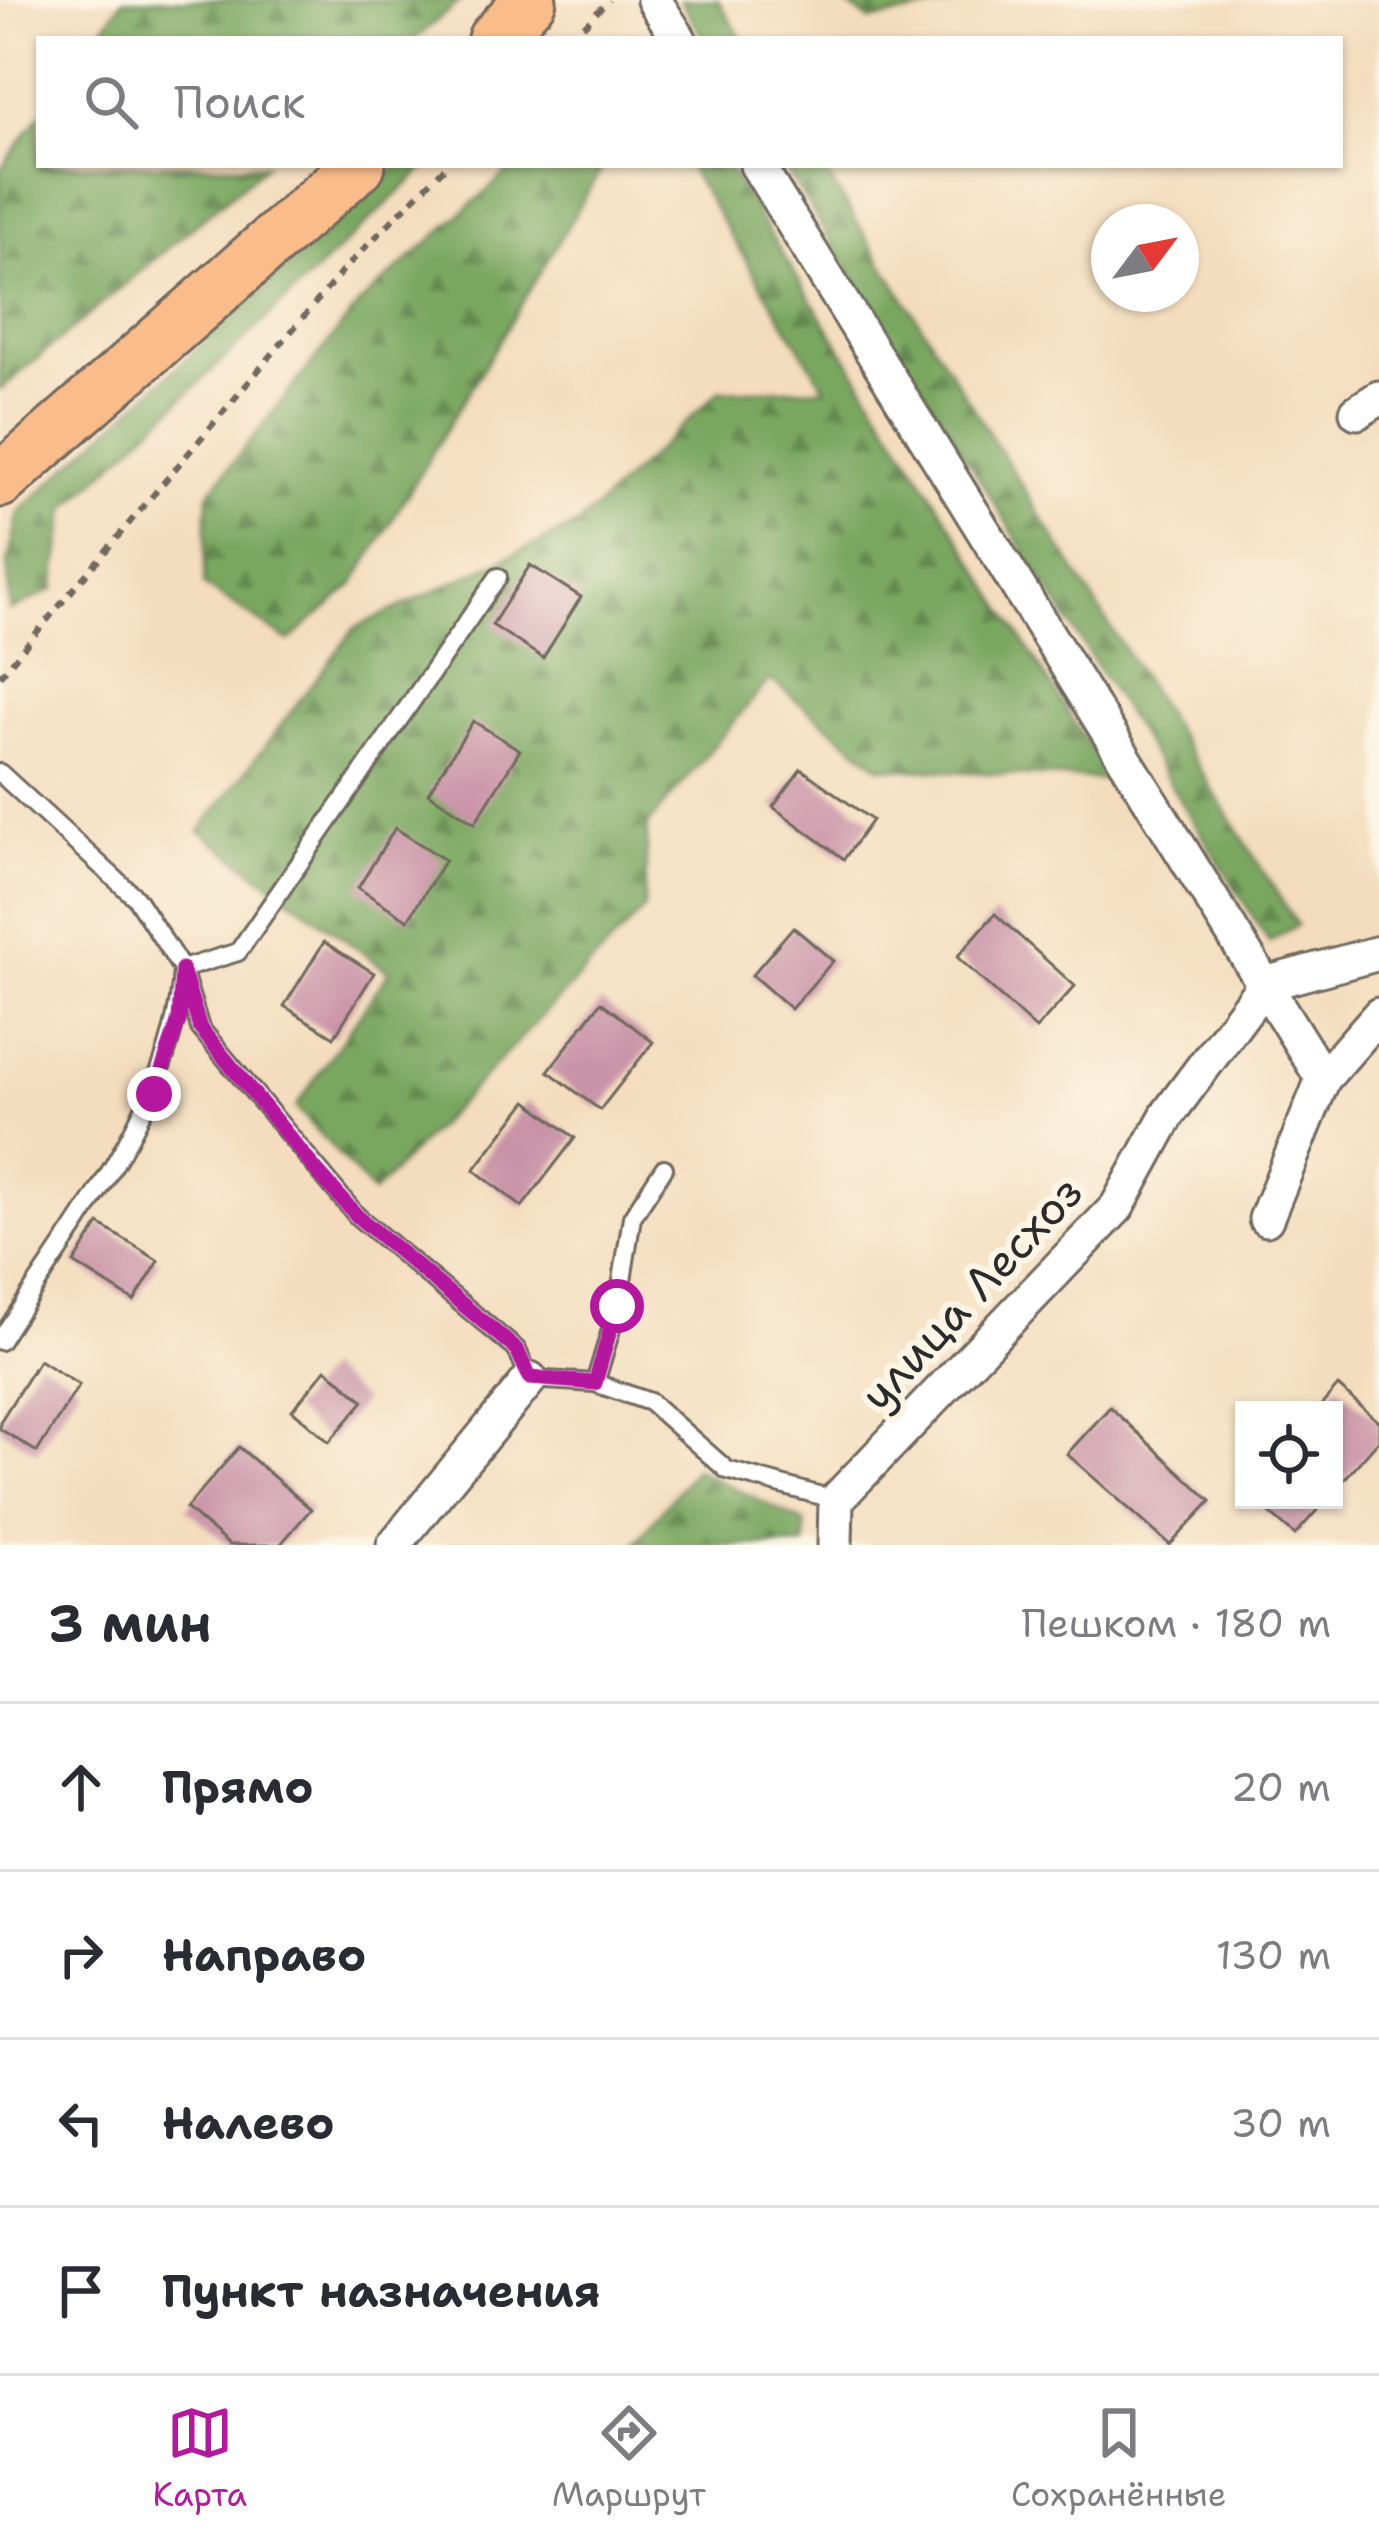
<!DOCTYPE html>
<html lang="ru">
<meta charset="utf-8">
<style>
:root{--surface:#fff;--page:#f7f7f7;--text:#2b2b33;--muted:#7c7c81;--line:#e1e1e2;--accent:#b5179e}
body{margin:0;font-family:"Shantell Sans",sans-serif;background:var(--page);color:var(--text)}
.controls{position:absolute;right:36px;bottom:36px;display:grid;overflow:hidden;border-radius:0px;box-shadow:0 3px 9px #0004}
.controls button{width:108px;height:108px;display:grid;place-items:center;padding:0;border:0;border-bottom:3px solid var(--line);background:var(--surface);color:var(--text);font:60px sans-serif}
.compass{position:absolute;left:1091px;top:204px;width:108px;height:108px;border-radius:50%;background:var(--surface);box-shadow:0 3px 9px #0004;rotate:58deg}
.stop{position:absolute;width:36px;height:36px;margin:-27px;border:9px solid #b5179e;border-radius:50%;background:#fff}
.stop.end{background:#b5179e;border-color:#fff;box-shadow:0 3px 12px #0008}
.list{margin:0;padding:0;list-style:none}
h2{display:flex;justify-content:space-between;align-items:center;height:156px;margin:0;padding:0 48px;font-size:51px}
h2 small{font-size:39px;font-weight:400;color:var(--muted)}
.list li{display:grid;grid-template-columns:78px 1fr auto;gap:36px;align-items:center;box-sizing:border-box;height:168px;padding:0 48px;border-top:3px solid var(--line)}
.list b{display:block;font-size:45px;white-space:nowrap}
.list em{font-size:39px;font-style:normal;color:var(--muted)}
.icon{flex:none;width:66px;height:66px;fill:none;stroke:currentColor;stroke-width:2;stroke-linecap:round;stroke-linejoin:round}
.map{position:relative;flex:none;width:1379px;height:1545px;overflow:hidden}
.search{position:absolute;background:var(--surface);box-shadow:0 3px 9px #0004;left:36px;right:36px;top:36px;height:132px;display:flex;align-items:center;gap:30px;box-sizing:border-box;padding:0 42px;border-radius:0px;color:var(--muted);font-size:45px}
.sheet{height:828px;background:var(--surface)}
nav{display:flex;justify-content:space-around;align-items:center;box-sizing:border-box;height:168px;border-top:3px solid var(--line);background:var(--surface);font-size:33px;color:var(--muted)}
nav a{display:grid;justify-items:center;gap:6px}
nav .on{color:var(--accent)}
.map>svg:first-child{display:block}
</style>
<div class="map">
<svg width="1379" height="1545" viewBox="0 0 1379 1545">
<defs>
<pattern id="forest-firs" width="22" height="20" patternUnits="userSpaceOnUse" patternTransform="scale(3)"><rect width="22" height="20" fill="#7aa760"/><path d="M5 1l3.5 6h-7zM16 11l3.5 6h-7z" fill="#64884f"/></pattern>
</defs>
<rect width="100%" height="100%" fill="#fcf5e5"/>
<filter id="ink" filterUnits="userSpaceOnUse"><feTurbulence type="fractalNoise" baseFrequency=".00833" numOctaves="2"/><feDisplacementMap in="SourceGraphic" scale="24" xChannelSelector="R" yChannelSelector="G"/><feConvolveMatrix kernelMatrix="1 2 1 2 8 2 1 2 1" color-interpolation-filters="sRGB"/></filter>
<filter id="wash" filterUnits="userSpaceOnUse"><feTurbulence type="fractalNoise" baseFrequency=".004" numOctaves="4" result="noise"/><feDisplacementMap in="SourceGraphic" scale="48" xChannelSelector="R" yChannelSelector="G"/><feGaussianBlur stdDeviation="2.7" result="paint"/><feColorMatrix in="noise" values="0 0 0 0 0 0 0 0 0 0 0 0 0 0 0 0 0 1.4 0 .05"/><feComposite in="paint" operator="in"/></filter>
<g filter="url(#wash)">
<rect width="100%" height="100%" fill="#f4ddbe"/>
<!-- forest -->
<path fill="url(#forest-firs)" stroke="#526946" stroke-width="3" d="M123,0H461L415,39H95Z
M680,0H718L742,39H704Z
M841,0H978L870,21Z
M39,116V165H266L0,390V170Z
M398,165H428L66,509L54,589L10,611L8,563L19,512Z
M516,165H604L354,584L289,641L204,585L208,494L361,302Z
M687,165H727L1110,780L880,767L770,679L648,824L644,909L373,1193L296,1107L389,972L200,831L355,628L579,524L719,391L825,388Z
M783,165H821L1297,925L1269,942Z
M695,1469L805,1523V1545H634Z"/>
<g id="blocks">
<!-- building -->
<path fill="#c993a7" d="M530,565L581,597L543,658L492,625Z
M473,721L520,750L475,823L428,793Z
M801,769L872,820L844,859L773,807Z
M395,828L445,860L408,920L358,888Z
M995,914L1075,986L1036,1029L957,957Z
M793,927L833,961L791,1009L752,975Z
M324,942L374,973L334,1037L284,1006Z
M601,1002L653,1042L600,1110L548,1071Z
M527,1101L575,1138L522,1207L474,1170Z
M99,1224L159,1261L134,1301L74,1263Z
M39,1360L79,1385L37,1452L0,1429V1422Z
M326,1369L364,1401L329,1442L292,1410Z
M1338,1386L1379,1422V1440L1334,1491V1410H1317Z
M1110,1407L1211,1501L1170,1545L1067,1454Z
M239,1447L311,1509L280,1545H229L186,1508Z
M1255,1500H1326L1295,1535Z"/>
</g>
</g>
<g filter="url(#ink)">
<use href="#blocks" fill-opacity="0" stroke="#71695e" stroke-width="3"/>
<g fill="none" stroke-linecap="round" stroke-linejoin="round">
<!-- service casing -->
<g stroke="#71695e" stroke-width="22">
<path id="service" d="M0,773L136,898L182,969L200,1028L357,1216L517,1350L530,1379L595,1383L650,1402L727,1470L836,1500
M0,1341C70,1228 176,1104 182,969L238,952L498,577
M595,1383L618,1306L632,1217L664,1168"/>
</g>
<!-- minor casing -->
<g stroke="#71695e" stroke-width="39">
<path id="minor" d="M654,0L679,39
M757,165L1323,1079L1379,1015
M1357,412L1379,398
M1265,984L1379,953
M1266,1219L1323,1079
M394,1545L530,1379
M835,1545L836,1500L1117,1207L1168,1114L1265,984"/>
</g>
<!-- primary casing -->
<g stroke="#71695e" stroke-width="57">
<path id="primary" d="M494,39L530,0
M0,481L359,165"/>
</g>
<!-- path -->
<path stroke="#71695e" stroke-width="6" stroke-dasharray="9 9" stroke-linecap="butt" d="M571,39L609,0
M0,676L345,268L447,165"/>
<!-- service -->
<use href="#service" stroke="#fff" stroke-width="16"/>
<!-- minor -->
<use href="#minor" stroke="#fff" stroke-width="33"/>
<!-- primary -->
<use href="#primary" stroke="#fabc8b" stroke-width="51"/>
</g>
</g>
<g fill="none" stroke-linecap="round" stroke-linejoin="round" filter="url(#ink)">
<!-- route -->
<path stroke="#b5179e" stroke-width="15" d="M154,1094L179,1020L182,969L200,1028L316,1170L357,1216L517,1350L530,1378L595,1383L617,1306"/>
</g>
<g text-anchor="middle" stroke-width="12" stroke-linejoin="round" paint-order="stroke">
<!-- street labels -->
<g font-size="45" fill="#2b2b2b" stroke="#fcf5e5">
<text transform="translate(971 1293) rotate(-47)" y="16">улица Лесхоз</text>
</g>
</g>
</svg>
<div class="controls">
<button><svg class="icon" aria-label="locate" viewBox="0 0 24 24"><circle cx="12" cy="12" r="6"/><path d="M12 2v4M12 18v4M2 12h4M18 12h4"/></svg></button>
</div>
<svg class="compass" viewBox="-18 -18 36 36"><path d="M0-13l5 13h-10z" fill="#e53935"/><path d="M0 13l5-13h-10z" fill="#7c7c81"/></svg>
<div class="stop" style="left:617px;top:1306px"></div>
<div class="stop end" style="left:154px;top:1094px"></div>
<div class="search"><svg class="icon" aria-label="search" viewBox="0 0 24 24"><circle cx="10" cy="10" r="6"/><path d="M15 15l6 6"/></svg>Поиск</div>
</div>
<section class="sheet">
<h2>3 мин<small>Пешком · 180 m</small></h2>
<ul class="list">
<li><svg class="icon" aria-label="ahead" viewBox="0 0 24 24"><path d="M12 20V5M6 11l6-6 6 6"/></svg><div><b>Прямо</b></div><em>20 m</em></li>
<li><svg class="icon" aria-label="right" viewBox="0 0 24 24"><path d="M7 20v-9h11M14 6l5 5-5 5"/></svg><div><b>Направо</b></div><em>130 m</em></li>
<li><svg class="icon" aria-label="left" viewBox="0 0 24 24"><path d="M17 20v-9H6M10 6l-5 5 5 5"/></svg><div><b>Налево</b></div><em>30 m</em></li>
<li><svg class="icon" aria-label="arrive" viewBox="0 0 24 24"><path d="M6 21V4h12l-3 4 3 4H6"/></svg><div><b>Пункт назначения</b></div></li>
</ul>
</section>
<nav>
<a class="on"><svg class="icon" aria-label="map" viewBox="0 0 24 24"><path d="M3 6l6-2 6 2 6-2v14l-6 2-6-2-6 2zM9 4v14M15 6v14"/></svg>Карта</a>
<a><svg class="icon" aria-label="directions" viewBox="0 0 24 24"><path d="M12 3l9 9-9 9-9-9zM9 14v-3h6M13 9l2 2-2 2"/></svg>Маршрут</a>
<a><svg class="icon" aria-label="saved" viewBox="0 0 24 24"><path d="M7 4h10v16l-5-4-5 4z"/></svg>Сохранённые</a>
</nav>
